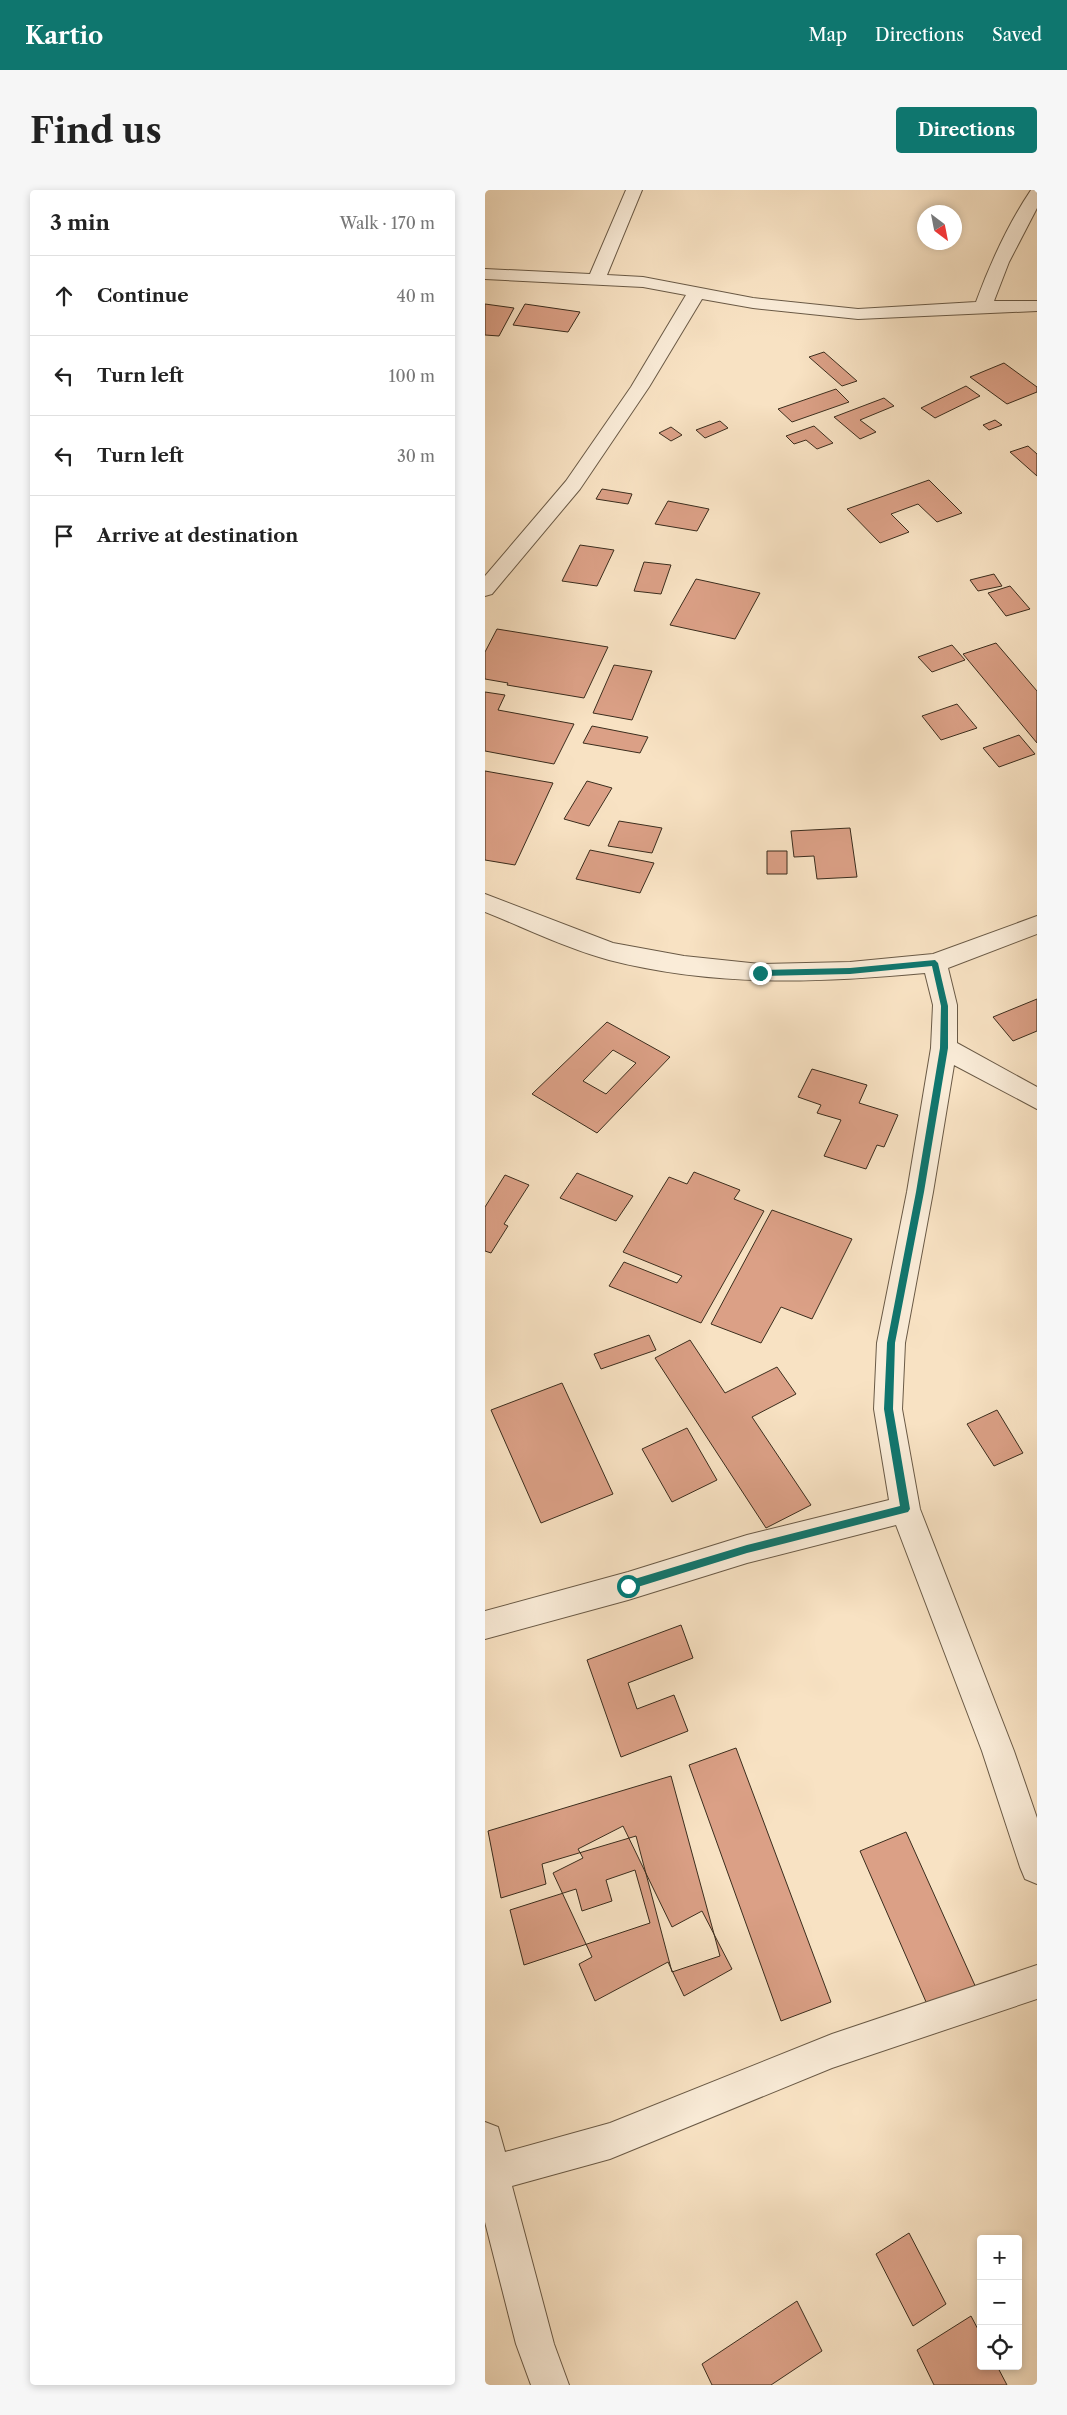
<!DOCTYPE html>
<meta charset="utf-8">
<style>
:root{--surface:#fff;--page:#f6f6f6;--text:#222;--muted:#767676;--line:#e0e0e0;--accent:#0f766e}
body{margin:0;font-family:"Libre Caslon Text",serif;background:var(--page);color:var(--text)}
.controls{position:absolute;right:15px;bottom:15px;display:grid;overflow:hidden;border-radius:5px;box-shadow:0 2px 8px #0003}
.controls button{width:45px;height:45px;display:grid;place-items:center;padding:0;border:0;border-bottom:1px solid var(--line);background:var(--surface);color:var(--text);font:25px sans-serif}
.compass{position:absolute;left:432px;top:15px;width:45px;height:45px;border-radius:50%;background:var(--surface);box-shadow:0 2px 8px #0003;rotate:148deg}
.stop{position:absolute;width:15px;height:15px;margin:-11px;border:4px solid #0f766e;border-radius:50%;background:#fff}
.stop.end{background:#0f766e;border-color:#fff;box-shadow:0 1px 5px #0008}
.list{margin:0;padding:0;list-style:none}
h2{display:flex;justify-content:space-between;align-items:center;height:65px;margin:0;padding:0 20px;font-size:21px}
h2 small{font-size:16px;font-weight:400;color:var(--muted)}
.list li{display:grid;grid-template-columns:32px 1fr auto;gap:15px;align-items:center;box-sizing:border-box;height:80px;padding:0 20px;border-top:1px solid var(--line)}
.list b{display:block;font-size:19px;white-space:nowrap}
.list em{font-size:16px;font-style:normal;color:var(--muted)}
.icon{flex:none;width:28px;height:28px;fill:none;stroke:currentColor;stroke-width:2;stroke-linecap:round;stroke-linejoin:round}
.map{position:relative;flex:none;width:552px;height:2195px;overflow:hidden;border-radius:5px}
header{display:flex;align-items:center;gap:30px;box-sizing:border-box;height:70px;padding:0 25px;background:var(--accent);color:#fff}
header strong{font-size:24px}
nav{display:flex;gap:28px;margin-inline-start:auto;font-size:18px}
.intro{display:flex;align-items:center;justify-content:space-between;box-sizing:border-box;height:120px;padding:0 30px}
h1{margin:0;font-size:35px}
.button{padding:12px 22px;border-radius:5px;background:var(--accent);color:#fff;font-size:18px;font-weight:700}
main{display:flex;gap:30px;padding:0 30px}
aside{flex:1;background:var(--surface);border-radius:5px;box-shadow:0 2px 8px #0003}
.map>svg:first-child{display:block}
</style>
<header>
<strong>Kartio</strong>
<nav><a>Map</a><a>Directions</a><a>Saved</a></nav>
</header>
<div class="intro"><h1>Find us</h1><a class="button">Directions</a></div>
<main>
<aside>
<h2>3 min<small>Walk · 170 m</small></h2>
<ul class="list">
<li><svg class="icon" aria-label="ahead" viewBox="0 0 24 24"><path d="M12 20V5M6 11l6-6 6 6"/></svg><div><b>Continue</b></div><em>40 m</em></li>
<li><svg class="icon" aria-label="left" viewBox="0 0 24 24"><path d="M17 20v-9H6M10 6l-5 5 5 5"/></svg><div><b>Turn left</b></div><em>100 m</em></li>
<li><svg class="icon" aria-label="left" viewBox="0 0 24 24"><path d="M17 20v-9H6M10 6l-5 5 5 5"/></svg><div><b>Turn left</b></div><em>30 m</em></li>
<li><svg class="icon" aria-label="arrive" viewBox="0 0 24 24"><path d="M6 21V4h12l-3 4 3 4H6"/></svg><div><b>Arrive at destination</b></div></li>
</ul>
</aside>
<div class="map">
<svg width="552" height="2195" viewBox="0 0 552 2195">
<rect width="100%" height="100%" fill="#f8e2c3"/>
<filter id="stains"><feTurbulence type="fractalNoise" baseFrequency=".004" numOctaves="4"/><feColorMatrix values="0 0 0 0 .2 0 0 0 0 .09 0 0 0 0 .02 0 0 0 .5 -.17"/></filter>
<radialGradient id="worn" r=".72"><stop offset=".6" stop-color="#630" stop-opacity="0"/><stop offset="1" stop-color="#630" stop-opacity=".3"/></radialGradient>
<!-- building -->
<path fill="#dba086" stroke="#3b2d1d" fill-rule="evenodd" d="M0,114L29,118L14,146L0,145Z
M40,114L95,122L83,142L28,135Z
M339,162L372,191L357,196L324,167Z
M519,173L552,197V202L522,214L485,187Z
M481,196L495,206L450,228L436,218Z
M351,199L364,212L307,232L293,219Z
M399,208L409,216L375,230L391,242L375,249L349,227Z
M510,230L517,235L504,240L498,235Z
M235,231L243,238L220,248L211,240Z
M329,236L348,253L332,259L321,250L309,254L301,246Z
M186,237L197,245L186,251L174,243Z
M543,256L552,264V286L525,262Z
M444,290L477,323L452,332L433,314L406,324L424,342L395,353L362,319Z
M117,299L147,304L143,314L111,309Z
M183,311L224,319L212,341L170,334Z
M95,355L129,360L112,396L77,391Z
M159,372L186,375L176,404L149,401Z
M509,384L517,396L493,401L485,390Z
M211,389L275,403L250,449L185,435Z
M525,396L545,419L521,426L503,403Z
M12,439L123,457L99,508L22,495L23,493L0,489V462Z
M511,453L552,501V553L478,464Z
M467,455L480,470L447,482L433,467Z
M129,475L167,481L147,530L108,523Z
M0,502L20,505L13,520L89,534L69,574L0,561Z
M472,514L492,538L456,550L437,526Z
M107,536L163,547L155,563L98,553Z
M534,545L550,564L514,577L498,558Z
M0,581L68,593L30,675L0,670Z
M102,591L127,598L104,636L79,629Z
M134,631L177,638L167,663L123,656Z
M365,638L372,687L332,689L329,666L309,667L306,641Z
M105,660L169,673L155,703L91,689Z
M282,661H302V684H282Z
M552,809V841L528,851L508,827Z
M122,832L185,867L112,943L47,904ZM128,860L151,873L121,904L98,891Z
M327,879L382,895L374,913L413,925L399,957L392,955L381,979L339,966L356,930L332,923L336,915L313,907Z
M209,982L255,1000L249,1009L279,1021L216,1133L124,1096L139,1072L192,1093L197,1086L138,1062L184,987L202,994Z
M92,983L148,1006L131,1031L75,1008Z
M20,985L44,995L19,1034L23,1036L6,1063L0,1061V1017Z
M287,1020L367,1049L327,1129L296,1117L276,1153L226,1134Z
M164,1145L171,1160L116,1179L109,1164Z
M205,1150L240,1203L292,1177L311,1204L267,1227L326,1315L281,1338L170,1168Z
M77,1193L128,1304L56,1333L6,1220Z
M512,1220L538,1263L509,1276L482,1234Z
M202,1238L232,1290L187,1312L157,1259Z
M196,1435L208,1468L143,1493L152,1519L189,1505L203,1541L136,1567L102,1470Z
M251,1558L346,1812L296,1831L204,1575Z
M186,1586L235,1766L187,1782L151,1646L57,1674L61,1694L16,1708L3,1641Z
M138,1636L187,1737L217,1721L247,1779L199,1806L183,1772L110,1811L94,1774L107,1767L68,1683L98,1668L93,1659Z
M421,1642L492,1800L445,1821L375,1661Z
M150,1680L165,1733L39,1775L25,1720L91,1699L97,1721L127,1711L121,1690Z
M424,2043L461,2114L428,2136L391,2064Z
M312,2111L337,2161L286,2195H227L217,2174Z
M486,2126L496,2145V2176H512L522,2195H449L432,2160Z"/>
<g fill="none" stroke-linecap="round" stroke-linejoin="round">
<!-- street casing -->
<g stroke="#6a5a46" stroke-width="2">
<path id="street" d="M141,0H157L122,85L158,87L268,108L373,119L491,112C505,74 523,34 546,0H552V18L524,72L509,111H552V121L373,129L268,118L217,109L164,197L95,299L7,404L0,406V386L81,291L146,197L201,105L158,97L0,89V79L105,84Z
M0,704L128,753L199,766L275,774L365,772L448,764L552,726V744L463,778L472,815V853L552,897V919L469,875L448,1002L420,1153L417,1219L435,1319L529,1561L552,1628V1694L540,1689L535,1677L497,1561L411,1335L262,1373L143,1410L0,1449V1421L143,1382L262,1345L404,1310L389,1219L392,1153L422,1002L446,858L448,815L440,783C333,793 229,797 124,770C83,759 40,738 0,722Z
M552,1775V1809L347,1878L125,1969L27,1996L69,2154L84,2195H46L31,2154L0,2032V1932L13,1937L20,1962L125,1933L347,1844Z"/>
</g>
<!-- street -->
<use href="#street" fill="#faecd8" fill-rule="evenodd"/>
</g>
<!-- route -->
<path fill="#0f766e" d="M450,770L453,773L463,816V858L439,1002L410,1153L408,1219L425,1319L423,1322L262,1363L143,1400L139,1399L138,1396L143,1391L262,1355L415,1316L399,1219L402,1153L431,1002L455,858L456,816L447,776L365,784L275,786L271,783L275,780L365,778Z"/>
<rect width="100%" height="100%" filter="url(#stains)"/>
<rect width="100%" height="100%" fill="url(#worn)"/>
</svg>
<div class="controls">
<button>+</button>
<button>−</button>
<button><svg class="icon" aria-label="locate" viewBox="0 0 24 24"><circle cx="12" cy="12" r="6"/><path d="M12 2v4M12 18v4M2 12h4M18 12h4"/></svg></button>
</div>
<svg class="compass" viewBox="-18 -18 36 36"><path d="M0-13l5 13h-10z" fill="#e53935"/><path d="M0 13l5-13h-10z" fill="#767676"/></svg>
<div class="stop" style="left:143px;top:1396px"></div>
<div class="stop end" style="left:275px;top:783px"></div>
</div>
</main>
